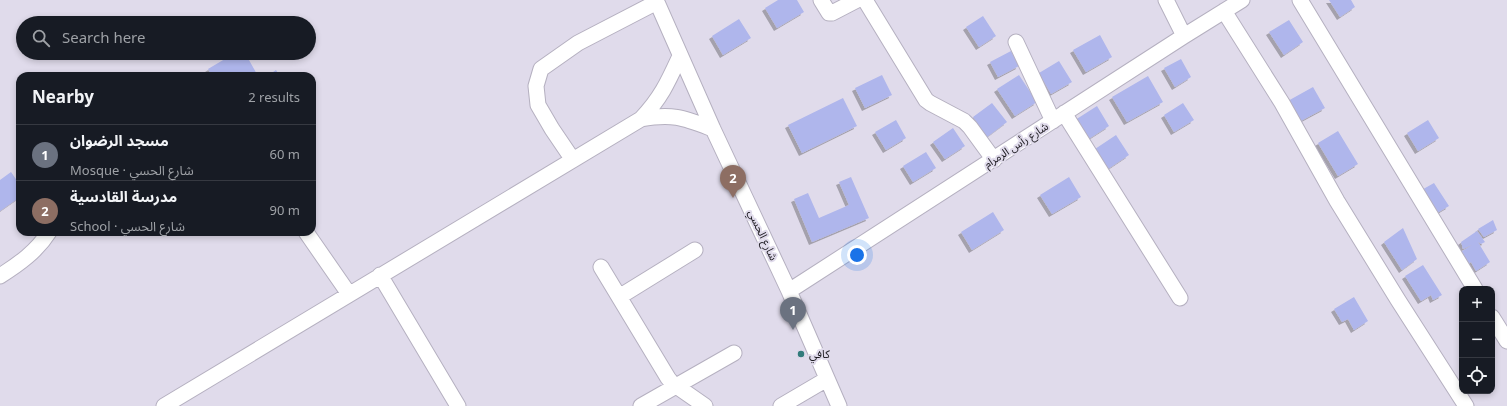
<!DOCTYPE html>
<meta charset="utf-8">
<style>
:root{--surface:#171b24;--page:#242831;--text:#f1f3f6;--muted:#9ea1a6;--line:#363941;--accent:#1a73e8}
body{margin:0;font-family:Georgia,"Noto Sans Arabic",serif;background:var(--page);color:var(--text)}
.controls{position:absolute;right:12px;bottom:12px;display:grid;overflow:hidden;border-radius:8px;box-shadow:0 2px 6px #0003}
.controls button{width:36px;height:36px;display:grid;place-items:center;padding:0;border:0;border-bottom:1px solid var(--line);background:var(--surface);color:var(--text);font:20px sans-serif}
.you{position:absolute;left:857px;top:255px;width:14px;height:14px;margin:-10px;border:3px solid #fff;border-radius:50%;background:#1a73e8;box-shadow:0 0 0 6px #1a73e833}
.badge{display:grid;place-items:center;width:26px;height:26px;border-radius:50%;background:var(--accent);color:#fff;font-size:13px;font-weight:700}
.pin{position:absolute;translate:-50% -33px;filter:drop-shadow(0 1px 2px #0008)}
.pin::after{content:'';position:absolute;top:21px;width:14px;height:12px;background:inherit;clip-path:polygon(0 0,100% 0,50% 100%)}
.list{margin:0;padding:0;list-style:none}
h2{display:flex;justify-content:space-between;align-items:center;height:52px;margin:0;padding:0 16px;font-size:17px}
h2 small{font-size:13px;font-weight:400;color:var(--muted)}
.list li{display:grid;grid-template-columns:26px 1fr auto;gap:12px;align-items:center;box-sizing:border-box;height:56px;padding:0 16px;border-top:1px solid var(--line)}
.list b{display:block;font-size:15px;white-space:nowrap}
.list p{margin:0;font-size:13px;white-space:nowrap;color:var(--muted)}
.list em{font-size:13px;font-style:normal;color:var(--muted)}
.icon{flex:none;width:22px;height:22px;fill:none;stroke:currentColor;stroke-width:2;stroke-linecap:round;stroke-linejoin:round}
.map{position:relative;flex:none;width:1507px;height:406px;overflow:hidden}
.search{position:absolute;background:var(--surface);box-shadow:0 2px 6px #0003;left:16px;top:16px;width:300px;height:44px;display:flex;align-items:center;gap:10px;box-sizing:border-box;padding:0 14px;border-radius:22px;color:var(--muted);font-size:15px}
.panel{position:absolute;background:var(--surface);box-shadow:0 2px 6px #0003;left:16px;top:72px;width:300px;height:164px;border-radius:12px}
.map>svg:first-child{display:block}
</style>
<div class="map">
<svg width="1507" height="406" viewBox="0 0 1507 406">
<defs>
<filter id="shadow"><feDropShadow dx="-3" dy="3" stdDeviation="0" flood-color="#0004"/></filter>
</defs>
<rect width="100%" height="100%" fill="#e0dbeb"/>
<!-- building -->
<path fill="#afb6ec" filter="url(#shadow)" d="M778,0H797L804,12L777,28L765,8Z
M1329,0H1351L1355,7L1340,17Z
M983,16L996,36L979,47L966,27Z
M739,19L751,38L723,55L712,36Z
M1289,20L1303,42L1284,55L1269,32Z
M1100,35L1112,57L1086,72L1073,50Z
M1011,51L1019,66L998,77L990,62Z
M235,53H245L258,76H212L208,69Z
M1181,59L1191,77L1175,87L1164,68Z
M1059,61L1072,82L1051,94L1039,73Z
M276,70L280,76H267Z
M882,75L892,95L865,108L855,88Z
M1019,75L1037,102L1015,116L997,89Z
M1148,76L1163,102L1127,122L1112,97Z
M1313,87L1325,108L1297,123L1286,102Z
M843,98L857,126L802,153L788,125Z
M992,103L1007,122L987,137L973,117Z
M1183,103L1194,120L1174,132L1164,115Z
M1097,106L1109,126L1084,142L1072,122Z
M896,120L906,138L886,150L875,132Z
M1428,120L1439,138L1418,151L1407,133Z
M953,128L965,146L945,159L933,142Z
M1338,131L1358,164L1338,176L1318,143Z
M1116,135L1129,155L1108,169L1095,149Z
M926,152L936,168L913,182L903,166Z
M11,172L20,185V197L0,211V180Z
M851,177L869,218L812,242L794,199L808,193L819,218L849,205L839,182Z
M1069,177L1081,197L1052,214L1040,195Z
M1434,183L1449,206L1432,216L1418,192Z
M993,212L1004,230L972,250L961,232Z
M1493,220L1497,230L1484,237L1478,229Z
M1403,228L1417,259L1402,270L1384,242Z
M1477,231L1485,242L1481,244L1478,242L1490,262L1476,271L1471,262L1467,265L1459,253L1472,245L1463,249L1461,242Z
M1423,265L1442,295L1433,300L1431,295L1421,301L1405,276Z
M1354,297L1368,321L1354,330L1348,319L1342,322L1334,309Z"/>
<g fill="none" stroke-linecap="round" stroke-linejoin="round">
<!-- minor casing -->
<g stroke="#b5b0c0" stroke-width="17">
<path id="minor" d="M656,0L713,129L789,291L839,406
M821,0L829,13H832L857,0
M865,0L926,100L930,103L964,121L970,127L994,160
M1166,0L1184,36
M1300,0L1475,289
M1224,11L1282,103L1337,201L1398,300L1466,406
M1016,42L1053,121
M1064,113L1180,298
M641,119C673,113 684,118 713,129
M573,160L552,129L538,105L536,86L541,69L578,43L657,2
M306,232L349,294
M601,267L668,378L672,383L705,406
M380,275L458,406
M0,276C19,264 37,251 49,232
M789,291L1184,36L1242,0
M619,297L695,250
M1492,317L1507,341
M164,406L641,119C661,98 668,82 680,56
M641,406L734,353
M781,406L827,379"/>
</g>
<!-- minor -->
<use href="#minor" stroke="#fff" stroke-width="15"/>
</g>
<!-- markers -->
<circle fill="#327b7b" stroke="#e0dbeb" stroke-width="1.5" cx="801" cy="354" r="4"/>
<g text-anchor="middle" stroke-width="4" stroke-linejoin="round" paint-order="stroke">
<!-- street labels -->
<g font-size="11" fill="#19171d" stroke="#e0dbeb">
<text transform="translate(1016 145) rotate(-33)" y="4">شارع رأس الرمرام</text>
<text transform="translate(763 235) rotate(65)" y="4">شارع الحسي</text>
</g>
<!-- poi labels -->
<g font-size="11" fill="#19171d" stroke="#e0dbeb" text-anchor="start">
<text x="809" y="358">كافي</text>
</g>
</g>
</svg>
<div class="controls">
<button>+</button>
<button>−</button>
<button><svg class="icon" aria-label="locate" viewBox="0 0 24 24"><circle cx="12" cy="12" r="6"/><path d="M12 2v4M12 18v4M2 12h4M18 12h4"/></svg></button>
</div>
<div class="you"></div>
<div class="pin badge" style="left:793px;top:330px;background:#6b7280">1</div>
<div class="pin badge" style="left:733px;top:198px;background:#8d6e63">2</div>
<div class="search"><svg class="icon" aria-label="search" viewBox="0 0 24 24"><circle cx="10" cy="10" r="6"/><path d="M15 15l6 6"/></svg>Search here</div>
<section class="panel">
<h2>Nearby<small>2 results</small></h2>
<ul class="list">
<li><span class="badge" style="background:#6b7280">1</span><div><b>مسجد الرضوان</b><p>Mosque · شارع الحسي</p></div><em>60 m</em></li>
<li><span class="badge" style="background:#8d6e63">2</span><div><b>مدرسة القادسية</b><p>School · شارع الحسي</p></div><em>90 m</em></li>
</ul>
</section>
</div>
